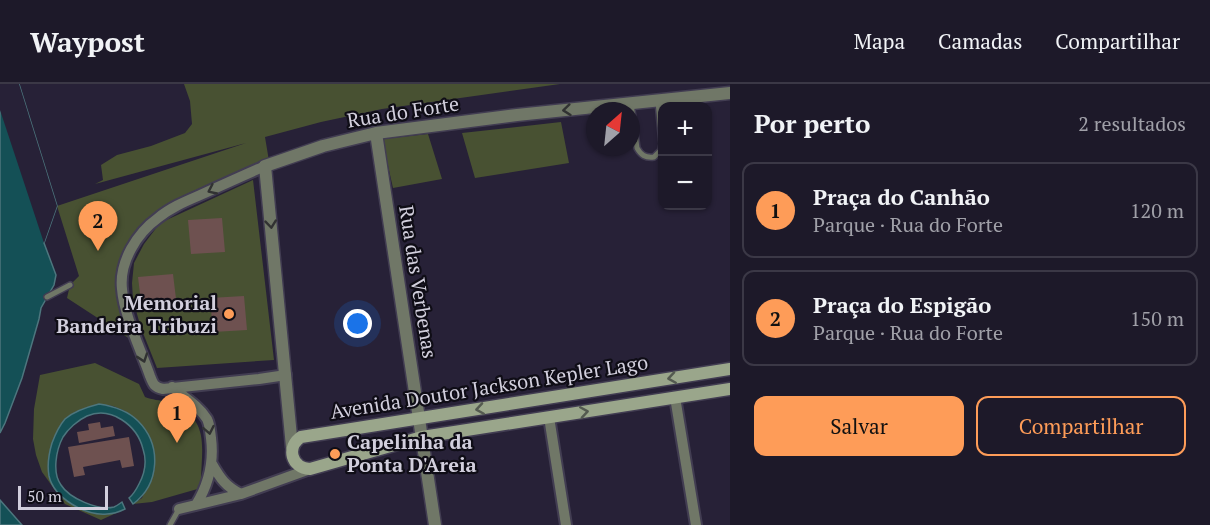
<!DOCTYPE html>
<html lang="pt">
<meta charset="utf-8">
<style>
:root{--surface:#1d1929;--page:#252231;--text:#f1f3f6;--muted:#a0a0a8;--line:#3b3846;--accent:#fe9c58}
body{margin:0;font-family:"PT Serif",serif;background:var(--page);color:var(--text)}
.controls{position:absolute;right:18px;top:18px;display:grid;overflow:hidden;border-radius:12px;box-shadow:0 2px 4px #0004}
.controls button{width:54px;height:54px;display:grid;place-items:center;padding:0;border:0;border-bottom:2px solid var(--line);background:var(--surface);color:var(--text);font:30px sans-serif}
.compass{position:absolute;left:586px;top:18px;width:54px;height:54px;border-radius:50%;background:var(--surface);box-shadow:0 2px 4px #0004;rotate:27deg}
.scale{position:absolute;left:18px;bottom:15px;width:90px;box-sizing:border-box;padding-left:6px;border:3px solid #d2cfdd;border-top:0;font-size:16px;line-height:21px;white-space:nowrap;color:#d2cfdd;-webkit-text-stroke:4px #0f0d16;paint-order:stroke}
.you{position:absolute;left:358px;top:240px;width:21px;height:21px;margin:-15px;border:4px solid #fff;border-radius:50%;background:#1a73e8;box-shadow:0 0 0 9px #1a73e833}
.badge{display:grid;place-items:center;width:39px;height:39px;border-radius:50%;background:var(--accent);color:#111;font-size:20px;font-weight:700}
.pin{position:absolute;translate:-50% -50px;filter:drop-shadow(0 2px 3px #0008)}
.pin::after{content:'';position:absolute;top:32px;width:21px;height:18px;background:inherit;clip-path:polygon(0 0,100% 0,50% 100%)}
.list{margin:0;padding:0;list-style:none}
h2{display:flex;justify-content:space-between;align-items:center;height:78px;margin:0;padding:0 24px;font-size:26px}
h2 small{font-size:20px;font-weight:400;color:var(--muted)}
.list li{display:grid;grid-template-columns:39px 1fr auto;gap:18px;align-items:center;box-sizing:border-box;height:96px;margin:0 12px 12px;padding:0 12px;border:2px solid var(--line);border-radius:12px}
.list b{display:block;font-size:22px;white-space:nowrap}
.list p{margin:0;font-size:20px;white-space:nowrap;color:var(--muted)}
.list em{font-size:20px;font-style:normal;color:var(--muted)}
.actions{display:flex;gap:12px;padding:18px 24px}
.actions a{flex:1;padding:14px 0;border:2px solid var(--accent);border-radius:12px;text-align:center;font-size:21px;color:var(--accent)}
.actions .main{background:var(--accent);color:#111}
.map{position:relative;flex:none;width:730px;height:441px;overflow:hidden}
header{display:flex;align-items:center;gap:36px;box-sizing:border-box;height:84px;padding:0 30px;background:var(--surface);border-bottom:2px solid var(--line)}
header strong{font-size:28px}
nav{display:flex;gap:33px;margin-inline-start:auto;font-size:21px}
main{display:flex}
aside{flex:1;background:var(--surface)}
.map>svg:first-child{display:block}
</style>
<header>
<strong>Waypost</strong>
<nav><a>Mapa</a><a>Camadas</a><a>Compartilhar</a></nav>
</header>
<main>
<div class="map">
<svg width="730" height="441" viewBox="0 0 730 441">
<rect width="100%" height="100%" fill="#272137"/>
<!-- green -->
<path fill="#485132" d="M184,0H560L382,25L321,38L265,53L269,77L219,96L189,109L163,124L147,136L132,154L120,180L133,257L67,214L70,201L79,192L57,122L246,59L95,100L103,96L101,81L117,71L151,62L185,49L192,40L190,17Z
M561,38L569,79L475,94L462,49Z
M428,50L442,95L393,104L382,55Z
M253,96L274,276L157,284L141,244L133,216L132,199L134,179L144,160L160,139Z
M95,279L139,300L145,313C152,316 160,316 167,318C214,334 200,366 201,404L152,418L133,420L142,414L155,384L125,327L113,322L99,320L75,328L49,369L60,411C81,426 99,436 125,425L101,436L65,420L42,388L36,371L33,355L34,325L40,291Z"/>
<!-- water -->
<path fill="#145056" stroke="#4d767e" stroke-width="1.5" d="M0,0H19L57,122L44,159L56,191L54,201L41,224L39,235L22,294L5,339L0,349Z
M99,320C113,322 127,326 138,337C162,361 160,400 133,420L129,414C134,410 136,406 139,400C145,389 147,377 143,365C137,341 111,322 87,332C78,336 68,345 63,353C56,366 52,389 61,401C69,414 98,427 114,423C117,422 119,420 122,418L125,425C119,428 113,430 107,430C85,432 54,414 49,392C47,381 49,369 52,359C55,351 59,342 65,335C74,327 87,323 99,320Z
M0,416L22,441H0Z"/>
<!-- pier -->
<path fill="#272137" d="M0,0H19L57,122L44,159L0,26Z"/>
<!-- building -->
<path fill="#6e5150" d="M222,134L225,168L191,170L188,136Z
M173,190L177,223L142,226L138,193Z
M244,212L247,246L213,248L210,214Z
M100,338L101,344L113,342L115,352L79,359L77,348L89,346L88,340Z
M129,353L134,382L122,384L120,376L83,383L85,391L74,393L68,363Z"/>
<g fill="none" stroke-linecap="round" stroke-linejoin="round">
<!-- service casing -->
<g stroke="#423d52" stroke-width="8">
<path id="service" d="M631,19L637,64C641,71 645,74 654,73L661,66L662,60L658,17
M47,213L70,201
M170,441L179,425"/>
</g>
<!-- minor casing -->
<g stroke="#423d52" stroke-width="14">
<path id="minor" d="M265,82C242,92 220,102 198,112C184,118 170,124 158,134C137,149 119,178 122,205C124,232 141,266 150,292C153,300 154,303 163,305L259,295L286,291
M172,303C184,313 199,322 207,335C210,341 210,347 211,354C214,378 209,400 196,421
M675,313L696,441
M549,333L566,441
M212,380C220,394 226,403 241,410
M179,425L241,410L310,385"/>
</g>
<!-- tertiary casing -->
<g stroke="#423d52" stroke-width="15">
<path id="tertiary" d="M376,49L435,441
M292,363L265,82L323,62L376,49L517,31L730,9"/>
</g>
<!-- secondary casing -->
<g stroke="#423d52" stroke-width="15">
<path id="secondary" d="M730,285L301,353C286,363 291,384 310,385L422,353L730,305"/>
</g>
<!-- service -->
<use href="#service" stroke="#707767" stroke-width="5"/>
<!-- minor -->
<use href="#minor" stroke="#707767" stroke-width="10"/>
<!-- tertiary -->
<use href="#tertiary" stroke="#707767" stroke-width="12"/>
<!-- secondary -->
<use href="#secondary" stroke="#9aa68b" stroke-width="12"/>
</g>
<!-- one-way arrows -->
<defs><path id="oneway-chevron" d="M-2-3.5L2.5 0L-2 3.5" fill="none" stroke-width="1.6" stroke-linecap="round" stroke-linejoin="round" transform="scale(1.5)"/></defs>
<g stroke="#313232">
<use href="#oneway-chevron" transform="translate(567 26) rotate(174)"/>
<use href="#oneway-chevron" transform="translate(212 106) rotate(155)"/>
<use href="#oneway-chevron" transform="translate(271 140) rotate(84)"/>
<use href="#oneway-chevron" transform="translate(143 274) rotate(71)"/>
<use href="#oneway-chevron" transform="translate(209 346) rotate(79)"/>
</g>
<g stroke="#545a50">
<use href="#oneway-chevron" transform="translate(672 294) rotate(171)"/>
<use href="#oneway-chevron" transform="translate(480 325) rotate(171)"/>
<use href="#oneway-chevron" transform="translate(584 328) rotate(-9)"/>
</g>
<!-- markers -->
<g fill="#fe9c58" stroke="#0f0d16" stroke-width="2">
<circle cx="229" cy="230" r="6"/>
<circle cx="335" cy="370" r="6"/>
</g>
<g text-anchor="middle" stroke-width="4.5" stroke-linejoin="round" paint-order="stroke">
<!-- street labels -->
<g font-size="20" fill="#d2cfdd" stroke="#0f0d16">
<text transform="translate(403 28) rotate(-9)" y="7">Rua do Forte</text>
<text transform="translate(418 198) rotate(81)" y="7">Rua das Verbenas</text>
<text transform="translate(489 303) rotate(-9)" y="7">Avenida Doutor Jackson Kepler Lago</text>
</g>
<!-- poi labels -->
<g font-size="20" font-weight="bold" fill="#d2cfdd" stroke="#0f0d16" text-anchor="end">
<text x="217" y="226">Memorial<tspan x="217" dy="23">Bandeira Tribuzi</tspan></text>
<text x="347" y="365" text-anchor="start">Capelinha da<tspan x="347" dy="23">Ponta D'Areia</tspan></text>
</g>
</g>
</svg>
<div class="controls">
<button>+</button>
<button>−</button>
</div>
<svg class="compass" viewBox="-18 -18 36 36"><path d="M0-13l5 13h-10z" fill="#e53935"/><path d="M0 13l5-13h-10z" fill="#a0a0a8"/></svg>
<div class="scale">50 m</div>
<div class="you"></div>
<div class="pin badge" style="left:177px;top:359px">1</div>
<div class="pin badge" style="left:98px;top:167px">2</div>
</div>
<aside>
<h2>Por perto<small>2 resultados</small></h2>
<ul class="list">
<li><span class="badge">1</span><div><b>Praça do Canhão</b><p>Parque · Rua do Forte</p></div><em>120 m</em></li>
<li><span class="badge">2</span><div><b>Praça do Espigão</b><p>Parque · Rua do Forte</p></div><em>150 m</em></li>
</ul>
<div class="actions"><a class="main">Salvar</a><a>Compartilhar</a></div>
</aside>
</main>
